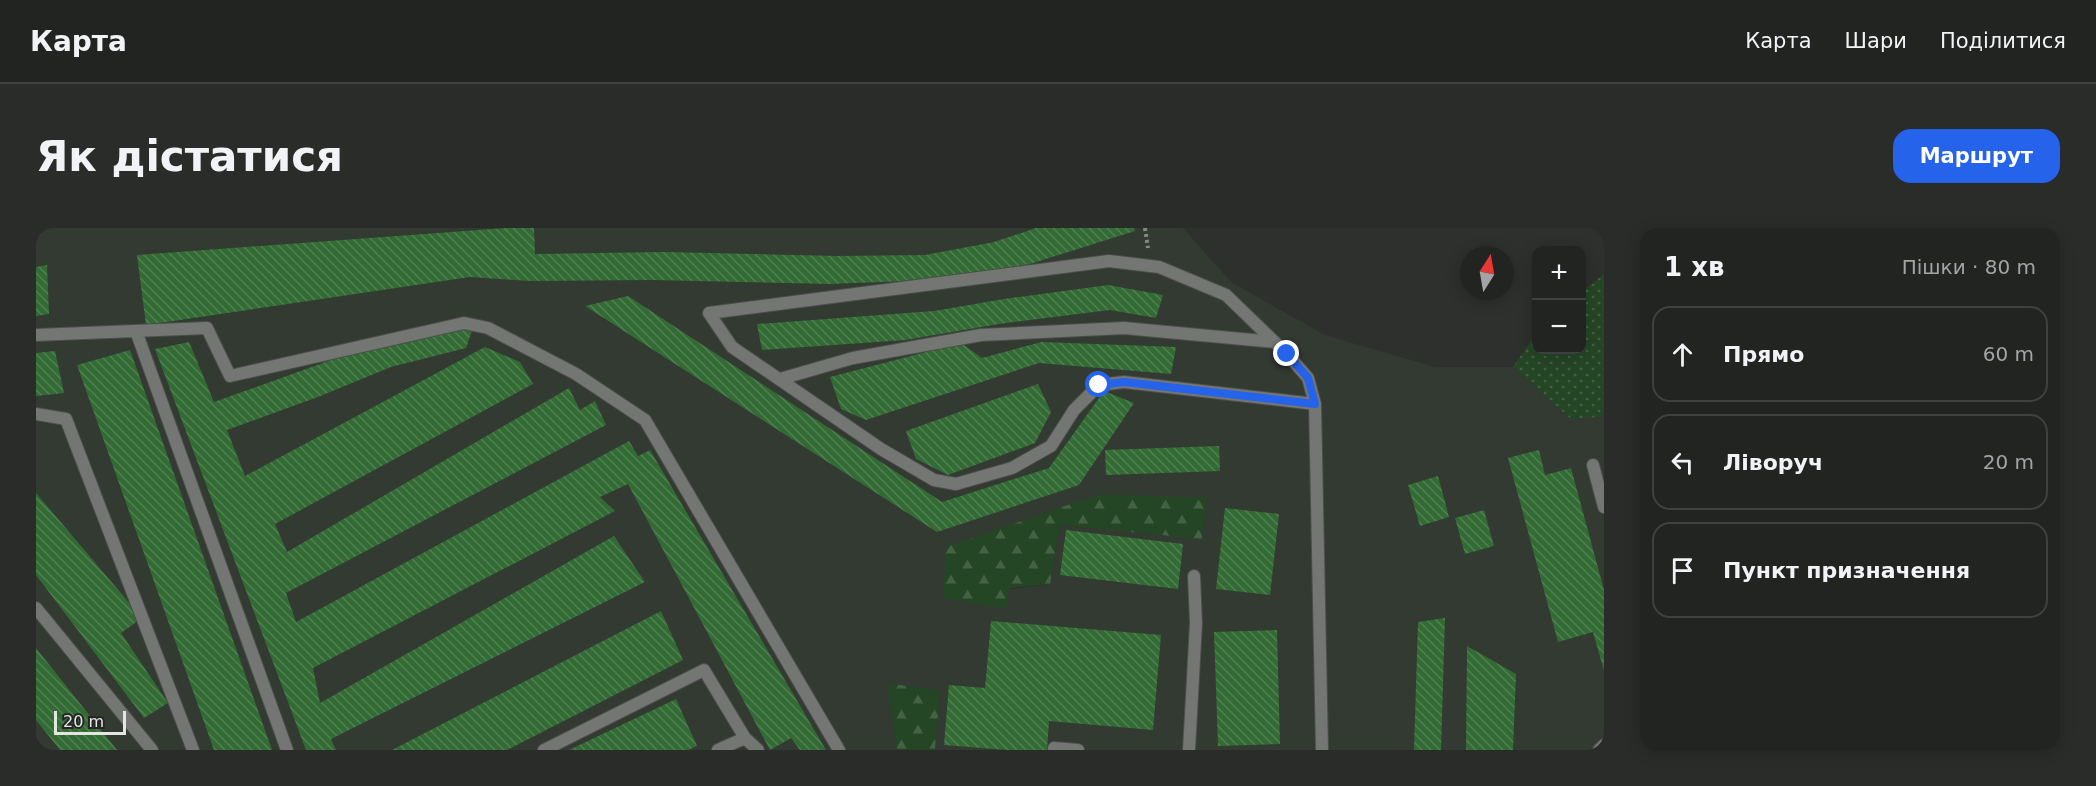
<!DOCTYPE html>
<html lang="uk">
<meta charset="utf-8">
<style>
:root{--surface:#222422;--page:#2a2c2a;--text:#f1f3f6;--muted:#a2a4a5;--line:#3f4140;--accent:#2563eb}
body{margin:0;font-family:"DejaVu Sans",sans-serif;background:var(--page);color:var(--text)}
.controls{position:absolute;right:18px;top:18px;display:grid;overflow:hidden;border-radius:12px;box-shadow:0 3px 15px #0003}
.controls button{width:54px;height:54px;display:grid;place-items:center;padding:0;border:0;border-bottom:2px solid var(--line);background:var(--surface);color:var(--text);font:30px sans-serif}
.compass{position:absolute;left:1424px;top:18px;width:54px;height:54px;border-radius:50%;background:var(--surface);box-shadow:0 3px 15px #0003;rotate:11deg}
.scale{position:absolute;left:18px;bottom:15px;width:72px;box-sizing:border-box;padding-left:6px;border:3px solid #e4e6e4;border-top:0;font-size:16px;line-height:21px;white-space:nowrap;color:#e4e6e4;-webkit-text-stroke:4px #242624;paint-order:stroke}
.stop{position:absolute;width:18px;height:18px;margin:-14px;border:4px solid #2563eb;border-radius:50%;background:#fff}
.stop.end{background:#2563eb;border-color:#fff;box-shadow:0 2px 6px #0008}
.list{margin:0;padding:0;list-style:none}
h2{display:flex;justify-content:space-between;align-items:center;height:78px;margin:0;padding:0 24px;font-size:26px}
h2 small{font-size:20px;font-weight:400;color:var(--muted)}
.list li{display:grid;grid-template-columns:39px 1fr auto;gap:18px;align-items:center;box-sizing:border-box;height:96px;margin:0 12px 12px;padding:0 12px;border:2px solid var(--line);border-radius:18px}
.list b{display:block;font-size:22px;white-space:nowrap}
.list em{font-size:20px;font-style:normal;color:var(--muted)}
.icon{flex:none;width:33px;height:33px;fill:none;stroke:currentColor;stroke-width:2;stroke-linecap:round;stroke-linejoin:round}
.map{position:relative;flex:none;width:1568px;height:522px;overflow:hidden;border-radius:18px}
header{display:flex;align-items:center;gap:36px;box-sizing:border-box;height:84px;padding:0 30px;background:var(--surface);border-bottom:2px solid var(--line)}
header strong{font-size:28px}
nav{display:flex;gap:33px;margin-inline-start:auto;font-size:21px}
.intro{display:flex;align-items:center;justify-content:space-between;box-sizing:border-box;height:144px;padding:0 36px}
h1{margin:0;font-size:42px}
.button{padding:15px 27px;border-radius:18px;background:var(--accent);color:#fff;font-size:21px;font-weight:700}
main{display:flex;gap:36px;padding:0 36px}
aside{flex:1;background:var(--surface);border-radius:18px;box-shadow:0 3px 15px #0003}
.map>svg:first-child{display:block}
</style>
<header>
<strong>Карта</strong>
<nav><a>Карта</a><a>Шари</a><a>Поділитися</a></nav>
</header>
<div class="intro"><h1>Як дістатися</h1><a class="button">Маршрут</a></div>
<main>
<div class="map">
<svg width="1568" height="522" viewBox="0 0 1568 522">
<defs>
<pattern id="grass-dots" width="8" height="8" patternUnits="userSpaceOnUse" patternTransform="scale(1.5)"><rect width="8" height="8" fill="#254625"/><path d="M2 2h.1M6 6h.1" fill="none" stroke="#446144" stroke-width="1.8" stroke-linecap="round"/></pattern>
<pattern id="forest-firs" width="22" height="20" patternUnits="userSpaceOnUse" patternTransform="scale(1.5)"><rect width="22" height="20" fill="#254625"/><path d="M5 1l3.5 6h-7zM16 11l3.5 6h-7z" fill="#446144"/></pattern>
<pattern id="building-back-hatch" width="6" height="6" patternUnits="userSpaceOnUse" patternTransform="scale(1.5)"><rect width="6" height="6" fill="#336b34"/><path d="M-1 5l2 2M0 0l6 6M5-1l2 2" fill="none" stroke="#508051"/></pattern>
</defs>
<rect width="100%" height="100%" fill="#2d302d"/>
<!-- built -->
<path fill="#333a32" fill-rule="evenodd" d="M0,0H1147L1195,54L1289,107L1399,139H1477L1535,191L1568,189V522H899L904,463L861,522H0ZM1064,266L1171,271L1166,310L1024,297L1014,356L907,370Z"/>
<!-- grass -->
<path fill="url(#grass-dots)" d="M1568,46V189L1535,191L1477,139L1500,106V122H1546V64Z"/>
<!-- forest -->
<path fill="url(#forest-firs)" d="M1064,266L1171,270L1166,311L1024,297L1014,356L973,360L970,381L907,370L910,319Z
M851,455L904,463L899,522H861Z"/>
<!-- building -->
<path fill="url(#building-back-hatch)" d="M470,0H498L499,26L628,24L801,28L889,27L958,14L1000,0H1098L1099,3L994,36L897,52L793,56L616,52L494,53L434,49L110,97L101,27Z
M11,37L13,86L0,88V39Z
M1072,57L1127,67L1120,90L1074,82L963,96L869,112L726,122L721,96L898,83L968,71Z
M592,68L906,274L1013,240L1068,163L1098,175L1043,257L901,304L549,78Z
M437,100L430,120L355,139L282,169L191,202L209,248L449,119L484,134L497,156L239,296L251,324L533,160L544,182L559,173L570,197L250,365L260,394L593,213L602,228L614,222L790,522H764L755,510L734,522L592,256L564,269L579,283L277,440L284,475L578,308L609,354L295,511L300,522H270L119,121L153,114L178,174L323,122L414,102Z
M1005,114L1140,119L1135,146L1003,135L830,192L805,181L794,149L925,115L946,130Z
M94,122L236,522H178L41,137Z
M19,123L28,165L0,168V125Z
M1002,156L1015,184L999,215L912,247L880,231L870,203Z
M1183,218L1184,243L1070,247L1069,222Z
M1503,222L1509,247L1535,240L1568,362V443L1557,404L1522,414L1472,230Z
M1402,248L1413,289L1384,298L1372,257Z
M0,265L106,390L85,405L132,475L108,490L0,347Z
M1189,280L1243,286L1234,367L1180,361Z
M1448,282L1458,318L1429,326L1419,290Z
M1030,302L1147,316L1142,361L1024,347Z
M625,383L647,432L471,522H356Z
M1409,390L1405,522H1378L1382,394Z
M955,393L1125,407L1117,502L1013,493L1011,522H971L908,517L913,457L949,460Z
M1241,402L1244,516L1182,518L1178,404Z
M1431,418L1480,446L1477,522H1430Z
M0,420L81,522H24L0,492Z
M640,471L661,518L652,522H533Z"/>
<g fill="none" stroke-linecap="round" stroke-linejoin="round">
<!-- service casing -->
<g stroke="#4c4e4c" stroke-width="14">
<path id="service" d="M100,103L251,522
M0,107L171,100L194,148L428,95L452,100L540,146L609,192L803,522
M744,151L817,130L945,107L1088,100L1238,114
M1279,176L1088,154L1063,157L1038,182L1015,218L976,240L920,256L898,252L845,221L696,119L673,85L1073,33L1123,39L1190,67L1251,126L1272,150L1279,176L1286,522
M0,186L30,191L157,522
M1557,237L1568,279
M0,380L116,522
M1018,520L1042,522
M508,522L668,442L709,510L722,522
M682,522L709,510
M1153,522L1160,395L1158,348
M1563,522L1568,517"/>
</g>
<!-- path -->
<path stroke="#868986" stroke-width="4" stroke-dasharray="3 3" stroke-linecap="butt" d="M1109,0L1112,20"/>
<!-- service -->
<use href="#service" stroke="#747673" stroke-width="12"/>
</g>
<g fill="none" stroke-linecap="round" stroke-linejoin="round">
<!-- route -->
<path stroke="#2563eb" stroke-width="8" d="M1063,157L1088,154L1279,176L1272,150L1251,126"/>
</g>
</svg>
<div class="controls">
<button>+</button>
<button>−</button>
</div>
<svg class="compass" viewBox="-18 -18 36 36"><path d="M0-13l5 13h-10z" fill="#e53935"/><path d="M0 13l5-13h-10z" fill="#a2a4a5"/></svg>
<div class="scale">20 m</div>
<div class="stop" style="left:1063px;top:157px"></div>
<div class="stop end" style="left:1251px;top:126px"></div>
</div>
<aside>
<h2>1 хв<small>Пішки · 80 m</small></h2>
<ul class="list">
<li><svg class="icon" aria-label="ahead" viewBox="0 0 24 24"><path d="M12 20V5M6 11l6-6 6 6"/></svg><div><b>Прямо</b></div><em>60 m</em></li>
<li><svg class="icon" aria-label="left" viewBox="0 0 24 24"><path d="M17 20v-9H6M10 6l-5 5 5 5"/></svg><div><b>Ліворуч</b></div><em>20 m</em></li>
<li><svg class="icon" aria-label="arrive" viewBox="0 0 24 24"><path d="M6 21V4h12l-3 4 3 4H6"/></svg><div><b>Пункт призначення</b></div></li>
</ul>
</aside>
</main>
